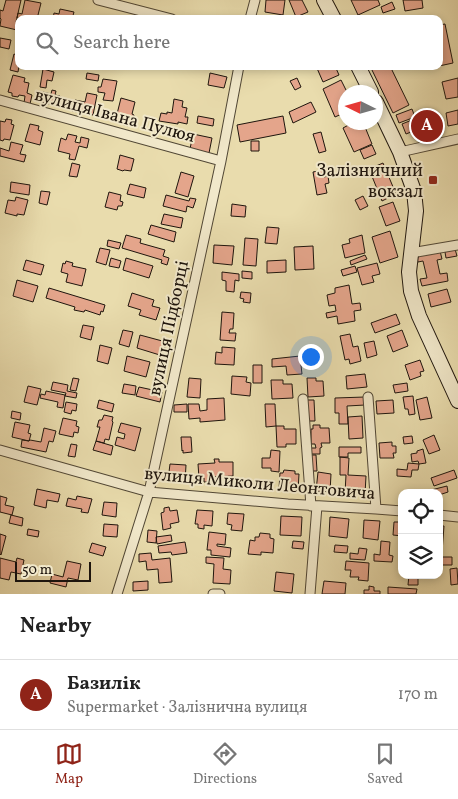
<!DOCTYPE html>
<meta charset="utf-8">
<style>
:root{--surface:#fff;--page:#f6f6f6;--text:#222;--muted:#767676;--line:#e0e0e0;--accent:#8f2418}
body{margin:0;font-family:Vollkorn,serif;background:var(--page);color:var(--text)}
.controls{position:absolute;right:15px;bottom:15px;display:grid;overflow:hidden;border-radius:10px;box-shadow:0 2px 8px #0003}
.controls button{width:45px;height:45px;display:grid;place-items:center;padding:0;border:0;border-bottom:1px solid var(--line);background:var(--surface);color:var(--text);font:25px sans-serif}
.compass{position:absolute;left:338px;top:85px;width:45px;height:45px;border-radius:50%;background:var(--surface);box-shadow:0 2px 8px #0003;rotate:275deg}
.scale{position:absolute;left:15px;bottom:12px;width:76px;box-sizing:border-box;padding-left:5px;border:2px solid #1e150d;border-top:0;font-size:14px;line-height:18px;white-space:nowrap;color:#1e150d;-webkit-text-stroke:4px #f1e8ca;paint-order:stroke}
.you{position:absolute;left:310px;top:356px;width:18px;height:18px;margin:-12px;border:4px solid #fff;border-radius:50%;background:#1a73e8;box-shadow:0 0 0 8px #1a73e833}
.badge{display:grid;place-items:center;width:32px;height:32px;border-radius:50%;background:var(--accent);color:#fff;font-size:16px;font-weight:700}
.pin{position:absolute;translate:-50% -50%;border:2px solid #fff;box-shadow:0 1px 5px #0006}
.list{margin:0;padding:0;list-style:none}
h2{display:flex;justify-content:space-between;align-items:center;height:65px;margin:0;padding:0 20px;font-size:21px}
h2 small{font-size:16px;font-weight:400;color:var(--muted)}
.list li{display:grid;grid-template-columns:32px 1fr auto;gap:15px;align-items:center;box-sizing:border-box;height:70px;padding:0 20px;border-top:1px solid var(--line)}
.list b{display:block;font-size:19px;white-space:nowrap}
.list p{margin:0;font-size:16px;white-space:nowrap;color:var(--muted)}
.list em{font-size:16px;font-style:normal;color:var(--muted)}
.icon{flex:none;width:28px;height:28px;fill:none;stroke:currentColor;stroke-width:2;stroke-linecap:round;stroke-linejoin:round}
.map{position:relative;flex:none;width:458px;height:594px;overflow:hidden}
.search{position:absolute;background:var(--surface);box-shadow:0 2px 8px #0003;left:15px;right:15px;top:15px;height:55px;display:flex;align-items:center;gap:12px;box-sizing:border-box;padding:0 18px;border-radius:10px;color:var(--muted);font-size:19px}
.sheet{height:135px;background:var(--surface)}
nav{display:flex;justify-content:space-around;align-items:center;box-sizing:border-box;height:70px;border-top:1px solid var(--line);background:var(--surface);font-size:14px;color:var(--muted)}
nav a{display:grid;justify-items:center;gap:2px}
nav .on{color:var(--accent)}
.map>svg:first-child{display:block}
</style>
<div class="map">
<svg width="458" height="594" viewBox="0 0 458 594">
<rect width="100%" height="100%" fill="#e9dcad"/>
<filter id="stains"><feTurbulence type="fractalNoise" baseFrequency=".004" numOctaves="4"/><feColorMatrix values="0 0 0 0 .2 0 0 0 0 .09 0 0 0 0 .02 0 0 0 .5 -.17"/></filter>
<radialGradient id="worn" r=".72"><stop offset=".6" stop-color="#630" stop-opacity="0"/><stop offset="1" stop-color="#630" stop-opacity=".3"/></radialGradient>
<!-- building -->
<path fill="#e4a58b" stroke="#1e150d" d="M6,0H21L16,22L18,23L17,30L0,26L1,19L0,18V10L3,11Z
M25,0L41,3L37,19L17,18L18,13L22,14Z
M266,0H285L283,15L265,12Z
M289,0H302L308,12L296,17Z
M351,0H378L380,5L358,15Z
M403,0H422L423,8L405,11Z
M392,2L395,9L383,13L381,7Z
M60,9L74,12L72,19H53L54,13L59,14Z
M445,24L453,63L439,66V25Z
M0,38L11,40L9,49L0,47Z
M14,54L19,56V66L18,72L10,70Z
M316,66H335L339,75L323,82Z
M370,66H390L409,105L393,113Z
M43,69L54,72L52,81L47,80L46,88L40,87Z
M87,73L99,75L98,81L86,79Z
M210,73L227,77L224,88L208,85Z
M13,75L25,78L24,82L29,83L27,93L32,95L30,104L24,103L25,96L19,95L18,97L12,96V93L8,92Z
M297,78L301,87L295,90L290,81Z
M458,78V97L446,99L442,82Z
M103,79L117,81L113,101L103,100L105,93L98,92V87H101Z
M341,80L347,92H346V112L335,117L323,89Z
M52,90L56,91L55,95L60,96L58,106L41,102L43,92L51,94Z
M87,93L97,95L93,115L72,111L75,100L85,102Z
M121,98L135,102L132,114L134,115L133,122H129L128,126L115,122Z
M174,99L183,101L182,107L187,108L185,117H188L187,124L178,122V124L159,121L161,113L167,114V112L172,113Z
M311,102L316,112L293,123L289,112Z
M412,109L415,117L399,123L396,115Z
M458,110V124L448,126L446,113Z
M426,115L430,126L418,130L415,120Z
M198,116L214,119L213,126L197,123Z
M283,116L286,133L240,142L237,125Z
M6,119L12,120L11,124L14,125L10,140L4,139L3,141L0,140V121L5,122Z
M412,120L416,130L406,134L402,124Z
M354,122H363L372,144L354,152L343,128Z
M30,124L39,126L38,130L43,132L40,145L25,141Z
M321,132L326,151L319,153L313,134Z
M68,134L77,136L75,142L80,143L81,137L89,139L87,148L79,146L75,160L69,159L70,154L58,151L61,138L66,140Z
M193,134L212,138L209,153L190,149Z
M251,141H259V151H251Z
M11,142L23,145L20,154L26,155L24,162L0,156V148L9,151Z
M372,145L376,154L364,159L360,150Z
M120,155L134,159L131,171L124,170L123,171L117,169Z
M72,163L80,165L77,177L69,176Z
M383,163L396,194L382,201L369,169Z
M323,170L324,177L328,176L329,183L325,184L327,193L317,195L313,172Z
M181,172L194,176L188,197L175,193Z
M11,182L30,185L29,195L10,192Z
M130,184L146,188L144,198L127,194Z
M41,191L50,192L47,205L39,203Z
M109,192L121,195L120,201L123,202L122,206H118L117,210L105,207Z
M166,195L189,201L190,198L196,199L193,208L187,206L186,212L163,206Z
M363,196L368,206L360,210L355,200Z
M16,197L28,200L24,215L17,214V216L5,213L8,200L15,201Z
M393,202L400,221L386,226L379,207Z
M232,204L246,206L245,217L231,216Z
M164,214L183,218L181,228L161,224Z
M151,225L176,232L174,242L148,234Z
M267,227L279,228L277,244L265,243Z
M390,231L398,257L380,263L372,237Z
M126,235L141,239L140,243L165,250L163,256L169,258L167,265L161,263L162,260L122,248Z
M362,235L365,253L345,258L342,245L350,243L349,239Z
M245,238L258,239L256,266L243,265Z
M108,240L121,243L119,249L107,246Z
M214,245L234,246L232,265L213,263Z
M313,246L314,269L295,270L294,247Z
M100,248L110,250L106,265L96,262Z
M455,249L457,256L446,258L445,252Z
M440,251L442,259L437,260L440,274L447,273L448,281L422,286L420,279L427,278L423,261L418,262L416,256Z
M365,255L367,259L351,265L350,261Z
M111,258L121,261L119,268L109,266Z
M126,258L153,266L149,278L123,270Z
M26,260L44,265L41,275L23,270Z
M286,260V272L267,273V261Z
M66,261L73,263L72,266L86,269L82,286L66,282L68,274L61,272L63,263L65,264Z
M377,263L380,274L372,276L374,282L362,285L357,268Z
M355,266L357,272L343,276L341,270Z
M242,271L252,272V279L242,278Z
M222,272L239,274V281L235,280L234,292L226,291V281L222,280Z
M17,280L38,286L33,302L13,296Z
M349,285L352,304L360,303L361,310L354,311L355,321L338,324L337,316L327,318L326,313L336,311L335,305L329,306L327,295L335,293V288Z
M49,288L105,305L103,312L101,311L100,315L85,310L84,312L74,310L75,307L46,298Z
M447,289L451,302L431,307L428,294Z
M241,292L251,293L250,303L243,302L244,299L240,298Z
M132,293L154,300L152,306L160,308L156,320L139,315L141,310L128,306Z
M222,312L234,313L233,329H230L229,333H236L235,341L220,340Z
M396,314L400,324L375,333L371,323Z
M83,325L94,327L91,340L80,337Z
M123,330L133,332L129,347L119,344Z
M402,330L408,346L393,352L387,336Z
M350,334L353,347L358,346L361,361L350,364L349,359L345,360L340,336Z
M140,335L166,342L163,356L137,348Z
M374,341L377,355L367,358L364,343Z
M100,345L112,348L108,364L97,361Z
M222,347L235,348L234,365L215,364L216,352L222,353Z
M127,356L150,362L146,377L124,371Z
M300,356L302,374L287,375L286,366L272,367V359Z
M420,360L424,371L420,372L421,376L410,380L405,365Z
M253,365H262V383H253Z
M365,374L367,387L347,389L346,376Z
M232,376L247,377L246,382L251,383L250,396L231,394Z
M73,378L79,379L76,391L70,390Z
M189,378L201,379L200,398L187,397Z
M307,378H316V381H323L324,396L308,397Z
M271,380H283V384H292L293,398L272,399Z
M53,382L68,385L67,391L77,393L76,398L65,396L66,393L51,390Z
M407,383L408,391L395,393L393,385Z
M124,384L136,386L135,395L122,393Z
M28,386L41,389L37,405L24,402Z
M139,387L162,392L160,402L136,396Z
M46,391L65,395L63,408L57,407L58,402L40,398L41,394L45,395Z
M413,396L415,414L409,415L408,409H405L403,397Z
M365,397V405L347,406L348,424H339V413H335V398Z
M427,397L432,418L420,420L416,400Z
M224,398L225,420L200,422V418L189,419L188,404H199L200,411L207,410V399Z
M99,400L114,404L112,412L97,408Z
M305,400H314L315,421H306Z
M393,400L394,413L377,414L376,401Z
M66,402L77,404L76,411L72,410L71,414L64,412Z
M187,404V412H174V405Z
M265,404H275L276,426L266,427Z
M12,411L21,413L20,420L11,418Z
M104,415L113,417L112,421L113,422L109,440L105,439L104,443L96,441L100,427H97L99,420H102Z
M362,416L363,438L349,439L348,417Z
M63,418L77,421L76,426L79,427L78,433L74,432L73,437L59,434Z
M15,422L30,425L28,433L31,434L29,441L12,437Z
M121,423L141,428L135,451L115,445L117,437L124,439L125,434L118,432Z
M313,425H320V428H329L330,443H321L322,447L320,448V454H308V448H316L315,444H311V429H313Z
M276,426H284V429H296V444H286V447H277Z
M44,428L56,431L53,442L49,441L46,452L21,447L22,440L29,441L30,440L41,442Z
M434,435L440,450L429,454L423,440Z
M412,436L413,443L404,444L403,437Z
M181,437H191L192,452L183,453V450L182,451Z
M96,441L113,446L111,455L93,450Z
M392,442V446H396V453H393L394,458H380L379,443Z
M71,444L77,445L75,457L68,456Z
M339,447H361V453H348V457H339Z
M423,449L426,463L419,464L418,461L412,462L411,454L417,453V451Z
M271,450L280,451L279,472L271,471V468H262V458H270Z
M309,455H316L317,471H310Z
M340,457L349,458L348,475L366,476L365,494L345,493L346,475H340Z
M214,459H219V462H233V476L211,477L212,482H204V478H199L198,464L215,463Z
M408,463L419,464L418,470H412L411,477L397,476V469L407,470Z
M170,464L186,465L185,482L168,480Z
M284,470L295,471V474H299L298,491L279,489L280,473H283Z
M454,470L457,478L434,486L431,478Z
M318,472L331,474L330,492L316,491Z
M447,486L448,492L439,495V493H431V490Z
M37,489L60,494L58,502L47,500L46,508L34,505Z
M0,496L7,498L5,505L14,507L12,515L0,512Z
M77,496L92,499L88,513L81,512L82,509L66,506L68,498L76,500Z
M104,502L117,503L116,517L102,515Z
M169,507L170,511L177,510L179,522L170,524L171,528L163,530L161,513L164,512V508Z
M197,510L213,511L212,526L204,525V529L198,528V524H195Z
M228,513L244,514L242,531L231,530L232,525L227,524Z
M11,515L23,518L22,526L9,523Z
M281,516L302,517L301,536L280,535Z
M330,517L349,519L347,538L329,536Z
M364,520L380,521L378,540L363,538Z
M399,520H402V536L393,535L394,522H399Z
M104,524L118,525L117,537L103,536Z
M439,526H444L442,552H439Z
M28,529L39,531L38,537L27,535Z
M148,530L157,531L156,543L147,542Z
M209,532L226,534L225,545L217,544V546L231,548L230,557L211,555V550H207Z
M260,533L270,534V538L274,539L273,553L261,552V555L248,554L250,540L255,541V537H259Z
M0,534L6,536L1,555L0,554Z
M171,535L172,541L157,544L156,537Z
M293,541L304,542L303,549L292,548Z
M381,541L390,542L389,555L393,556L392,562L374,561V554L380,555Z
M185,542L187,553L172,555L171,552L159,553L158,546Z
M92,543L106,547L103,556L89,552Z
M335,545L348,546L347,553L334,552Z
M359,548L367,549L365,560L350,559V553L358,554Z
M151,553L152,560L170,558L172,582L159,583L158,569L147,570L146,561L139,562V554Z
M206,557L224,558L223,569L231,570L230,584L213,583L214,564L206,563Z
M441,557H452V565H441Z
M0,558L16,562L17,558L24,560L21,574L11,572L9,580L0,578Z
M67,561L81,564L78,580L68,578L66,587L50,583L52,574L63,577Z
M346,561L369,563L368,581L358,580L359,577H350L351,570H345Z
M457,568L458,584L451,585L450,569Z
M276,572L294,574L292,593L274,591Z
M409,575H418V585H408Z
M148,581V590L133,591V582Z
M324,581L346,583L345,594H322Z
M369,586L374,587V591H380V594H364V590H369Z
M388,587L417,589L416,594H388Z"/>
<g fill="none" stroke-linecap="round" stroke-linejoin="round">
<!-- minor casing -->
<g stroke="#514735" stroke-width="11">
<path id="minor" d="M98,0L172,19
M250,19L255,0
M0,100L221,161
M400,152L458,139
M411,253L458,245
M368,397L376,509
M303,399L311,506
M0,450L149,492L288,504L376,509L402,511
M439,515L458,517
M117,594L149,492L221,161L239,66
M213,594H220
M310,594L317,506"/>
</g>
<!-- secondary casing -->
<g stroke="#1e150d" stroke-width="16">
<path id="secondary" d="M324,0L334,19
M358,66L371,92
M376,102L400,152L414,191L416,211L409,272L411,291L419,316L458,401"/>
</g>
<!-- minor -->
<use href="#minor" stroke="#f1e8ca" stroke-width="9"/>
<!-- secondary -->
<use href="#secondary" stroke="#f1e8ca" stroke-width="14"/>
</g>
<!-- markers -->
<rect fill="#8f2418" stroke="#f1e8ca" stroke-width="2" x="428" y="175" width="10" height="10" rx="2.5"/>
<g text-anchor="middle" stroke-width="4" stroke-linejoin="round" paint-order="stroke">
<!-- street labels -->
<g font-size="18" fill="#1e150d" stroke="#f1e8ca">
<text transform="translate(115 115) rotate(15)" y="6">вулиця Івана Пулюя</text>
<text transform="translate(168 328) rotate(-78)" y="6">вулиця Підборці</text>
<text transform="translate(260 483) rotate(5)" y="6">вулиця Миколи Леонтовича</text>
</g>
<!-- poi labels -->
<g font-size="18" fill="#1e150d" stroke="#f1e8ca" text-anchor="end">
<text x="423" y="176">Залізничний<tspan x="423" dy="21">вокзал</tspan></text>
</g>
</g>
<rect width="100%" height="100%" filter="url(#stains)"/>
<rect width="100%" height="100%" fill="url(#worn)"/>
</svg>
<div class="controls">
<button><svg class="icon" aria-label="locate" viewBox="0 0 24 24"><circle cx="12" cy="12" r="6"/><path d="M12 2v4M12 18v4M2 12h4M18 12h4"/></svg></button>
<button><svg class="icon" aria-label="layers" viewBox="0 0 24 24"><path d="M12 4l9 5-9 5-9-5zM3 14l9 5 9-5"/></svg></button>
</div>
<svg class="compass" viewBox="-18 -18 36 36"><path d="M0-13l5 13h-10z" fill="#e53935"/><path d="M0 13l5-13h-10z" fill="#767676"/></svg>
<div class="scale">50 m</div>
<div class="you"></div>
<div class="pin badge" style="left:427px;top:126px">A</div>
<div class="search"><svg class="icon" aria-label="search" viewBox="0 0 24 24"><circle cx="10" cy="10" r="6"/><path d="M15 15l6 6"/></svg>Search here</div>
</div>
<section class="sheet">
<h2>Nearby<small></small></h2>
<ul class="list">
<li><span class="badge">A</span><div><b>Базилік</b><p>Supermarket · Залізнична вулиця</p></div><em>170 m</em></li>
</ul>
</section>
<nav>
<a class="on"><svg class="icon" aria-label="map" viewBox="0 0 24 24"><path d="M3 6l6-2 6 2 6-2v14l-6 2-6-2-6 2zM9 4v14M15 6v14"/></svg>Map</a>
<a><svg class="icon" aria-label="directions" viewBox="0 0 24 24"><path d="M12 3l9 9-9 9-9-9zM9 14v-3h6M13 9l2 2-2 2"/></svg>Directions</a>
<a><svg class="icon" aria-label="saved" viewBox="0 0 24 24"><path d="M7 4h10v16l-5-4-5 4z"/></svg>Saved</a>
</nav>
